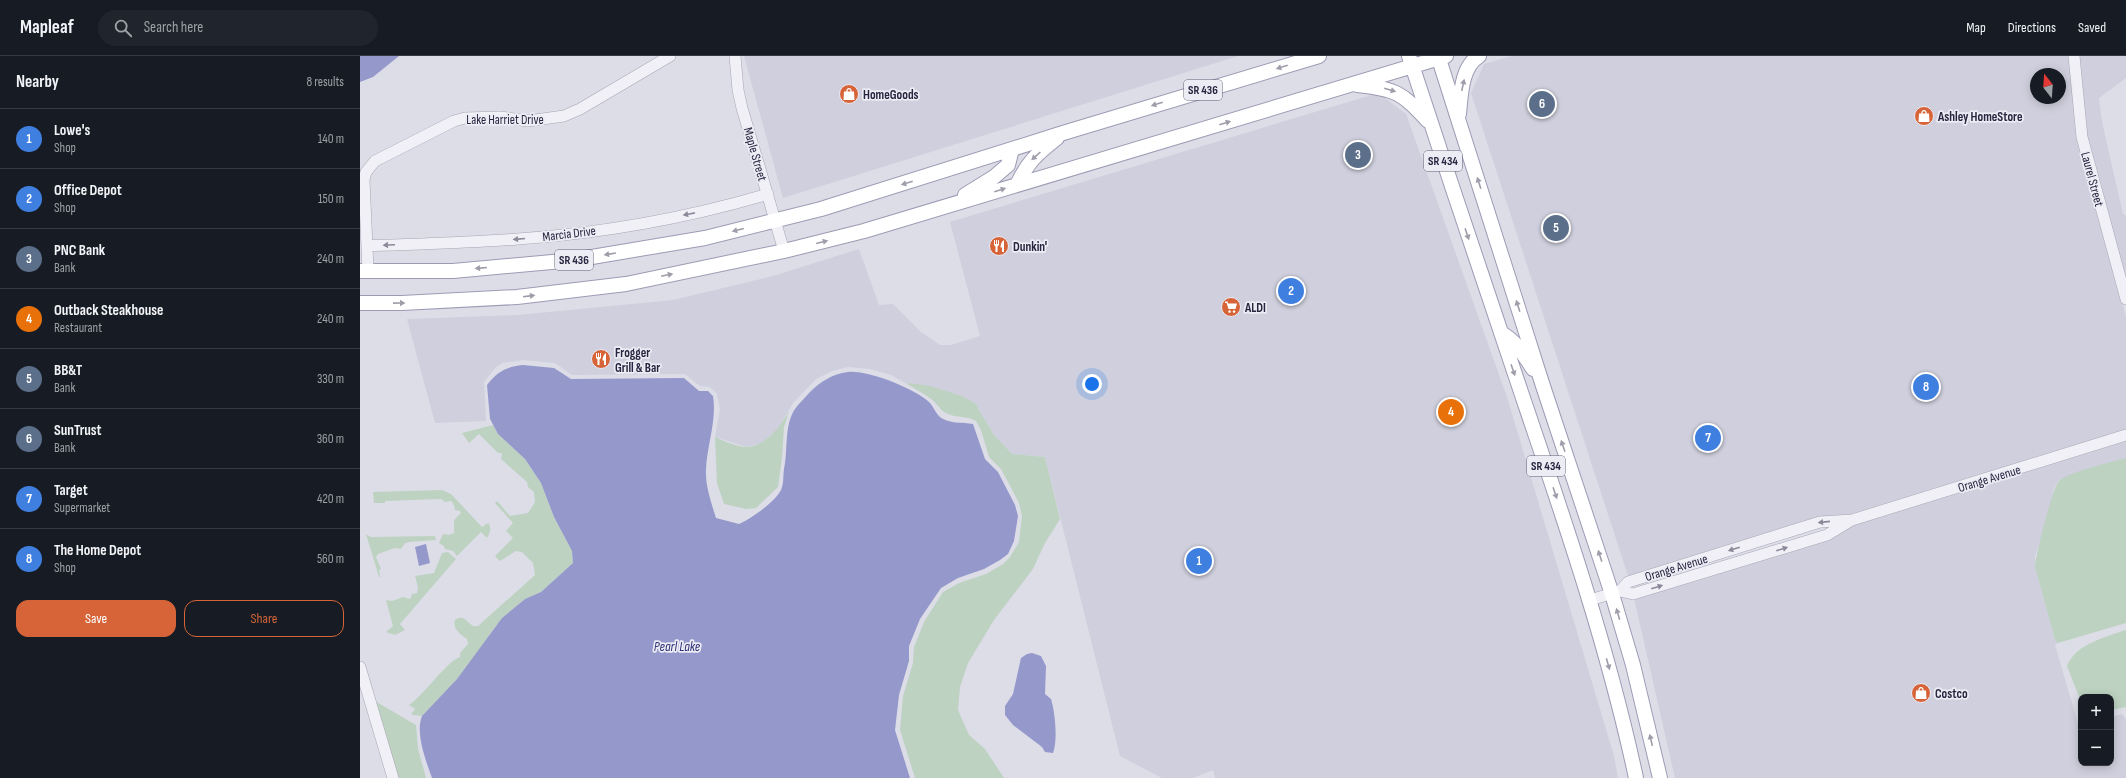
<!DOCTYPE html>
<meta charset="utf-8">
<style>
:root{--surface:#171b24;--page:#20242c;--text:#f1f3f6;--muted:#9ea1a6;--line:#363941;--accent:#d66438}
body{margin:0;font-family:"Sofia Sans Condensed",sans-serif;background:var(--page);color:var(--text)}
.controls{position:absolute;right:12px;bottom:12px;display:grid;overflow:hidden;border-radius:8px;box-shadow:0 2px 10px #0003}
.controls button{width:36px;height:36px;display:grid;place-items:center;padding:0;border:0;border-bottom:1px solid var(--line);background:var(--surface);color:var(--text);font:20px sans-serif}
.compass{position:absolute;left:1670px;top:12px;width:36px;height:36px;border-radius:50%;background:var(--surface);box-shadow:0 2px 10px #0003;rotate:343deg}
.you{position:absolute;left:732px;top:328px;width:14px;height:14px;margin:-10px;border:3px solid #fff;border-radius:50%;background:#1a73e8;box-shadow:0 0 0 6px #1a73e833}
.badge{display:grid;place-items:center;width:26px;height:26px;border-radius:50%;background:var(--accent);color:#fff;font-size:13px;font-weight:700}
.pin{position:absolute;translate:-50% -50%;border:2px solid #fff;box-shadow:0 1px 4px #0006}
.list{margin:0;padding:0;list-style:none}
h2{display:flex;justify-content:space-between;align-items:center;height:52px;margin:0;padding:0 16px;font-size:17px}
h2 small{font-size:13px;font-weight:400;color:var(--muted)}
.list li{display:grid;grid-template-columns:26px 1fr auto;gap:12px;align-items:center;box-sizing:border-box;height:60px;padding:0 16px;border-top:1px solid var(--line)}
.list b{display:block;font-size:15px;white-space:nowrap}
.list p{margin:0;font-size:13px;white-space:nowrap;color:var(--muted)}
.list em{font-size:13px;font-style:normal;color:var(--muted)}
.actions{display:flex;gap:8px;padding:12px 16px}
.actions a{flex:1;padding:9px 0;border:1px solid var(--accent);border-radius:12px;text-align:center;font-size:14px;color:var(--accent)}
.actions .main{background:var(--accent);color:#fff}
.icon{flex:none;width:22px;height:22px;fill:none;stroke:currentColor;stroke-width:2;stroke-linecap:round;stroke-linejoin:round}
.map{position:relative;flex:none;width:1766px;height:722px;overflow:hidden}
header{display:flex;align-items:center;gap:24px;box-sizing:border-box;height:56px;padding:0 20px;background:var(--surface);border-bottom:1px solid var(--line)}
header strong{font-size:19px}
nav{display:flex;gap:22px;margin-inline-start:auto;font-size:14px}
.search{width:280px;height:36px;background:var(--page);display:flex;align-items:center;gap:10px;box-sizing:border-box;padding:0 14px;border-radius:22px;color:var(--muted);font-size:15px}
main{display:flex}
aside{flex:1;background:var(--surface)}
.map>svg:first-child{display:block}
</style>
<header>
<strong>Mapleaf</strong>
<div class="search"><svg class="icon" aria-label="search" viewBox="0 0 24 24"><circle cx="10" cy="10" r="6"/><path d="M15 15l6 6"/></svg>Search here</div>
<nav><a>Map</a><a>Directions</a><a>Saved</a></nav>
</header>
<main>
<aside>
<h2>Nearby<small>8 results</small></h2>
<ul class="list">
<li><span class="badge" style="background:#3f7fe0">1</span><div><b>Lowe's</b><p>Shop</p></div><em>140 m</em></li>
<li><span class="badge" style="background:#3f7fe0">2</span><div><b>Office Depot</b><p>Shop</p></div><em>150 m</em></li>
<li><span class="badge" style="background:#5c6f8a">3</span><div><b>PNC Bank</b><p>Bank</p></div><em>240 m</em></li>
<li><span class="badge" style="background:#e8710a">4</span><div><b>Outback Steakhouse</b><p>Restaurant</p></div><em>240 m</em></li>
<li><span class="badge" style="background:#5c6f8a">5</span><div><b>BB&amp;T</b><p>Bank</p></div><em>330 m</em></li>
<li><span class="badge" style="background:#5c6f8a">6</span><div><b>SunTrust</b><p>Bank</p></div><em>360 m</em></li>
<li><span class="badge" style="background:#3f7fe0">7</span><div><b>Target</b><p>Supermarket</p></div><em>420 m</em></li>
<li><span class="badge" style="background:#3f7fe0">8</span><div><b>The Home Depot</b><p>Shop</p></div><em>560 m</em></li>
</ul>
<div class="actions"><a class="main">Save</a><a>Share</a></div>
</aside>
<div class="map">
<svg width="1766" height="722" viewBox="0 0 1766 722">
<rect width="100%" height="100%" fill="#dddde8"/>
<!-- built -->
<path fill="#cfcfdd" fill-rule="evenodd" d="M384,0H878L423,142Z
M1152,0H1709L1717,81L1766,261V373L1270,526L1111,37L1124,8ZM1676,18H1700V42H1676Z
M1719,0H1766V22L1739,42L1742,66L1763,158L1766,160V225L1727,80Z
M1018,37L1046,58L1147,341L1254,700L1258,722H855L853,714L833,722H802L760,700L685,401L652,398L634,379L615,347L602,340L550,327L547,328L531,319L510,313L488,311L472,315L456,323L433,347L418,373L401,387L387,391L355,381L360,353L357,338L350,331L340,330L325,318L212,319L195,307L163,304L142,307L135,312L124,326L126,365L75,367L47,263L158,259L313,244L413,220L499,193L519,249L533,248L561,276L580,289H591L620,280L590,166Z
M1766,385V402L1719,416L1698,425L1694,433L1683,478L1675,500V511L1695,584L1698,587L1695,589L1719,671H1721V707H1751V661L1762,658L1766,663V722H1315L1273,538Z"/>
<!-- green -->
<path fill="#bdd2c1" d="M550,327L570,330L602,340L615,347L634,379L652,398L685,401L700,463L685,487L673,513L634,564L608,607L600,631L598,654L609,679L625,693L644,722H555L540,674L543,640L553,607L554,591L564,566L583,536L599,527L626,518L643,508L650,501L659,486L662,460L659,447L641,413L629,401L621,374L616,365C606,359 598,363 586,357C579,353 577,347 571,343C563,337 555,333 547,328Z
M429,355L424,371L422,402L418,431L396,452L386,453L364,448L357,427L355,381C364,385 377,391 388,391C406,389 421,370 429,355Z
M133,369L138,378L165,403L181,427L194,461L212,495L213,507L181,536L165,543L142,562L97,623L62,660L53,659L51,657L53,656L55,653L49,649C65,638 86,606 100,601V597L108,588L107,583C101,579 92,573 95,564C103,558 107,566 113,570H118L175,519L173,507L162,496L156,495L140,505L135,500L153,482L146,475L153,467L135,447L137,445L150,460L168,457L175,446L174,436L168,431L167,426L141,403L142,397H138L119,378L109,387L102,377Z
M1766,402V567L1698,587L1695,584L1675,511C1675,501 1693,430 1699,425C1708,416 1752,406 1766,402Z
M82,434L91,438L122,471L128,467C132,471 130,477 127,482L121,476L97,500L93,495L85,493L84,490L79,487L83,478L89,479L94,477V464L101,457L100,455L95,454L94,449L91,445L85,446L81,443L25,445V447H14L13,436Z
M6,478L11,481L75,480L76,484L49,486L45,487L41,493L35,492L18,498L16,501L21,513L19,514L20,521H19Z
M88,496L96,503L40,568L45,574L35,579L26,576L33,570L26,544L32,545L43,541L50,543L52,538L57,537L58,531L55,520L74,517L82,497Z
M1766,574V651L1751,654V641H1721V646L1707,610C1716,588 1745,581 1766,574Z
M15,645L56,669L58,693L66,722H38Z"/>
<!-- water -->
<path fill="#9598cb" d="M0,0H39L13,21L0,26Z
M163,309L194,312L211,323L324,322L339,335H348L353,340C357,364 347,389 346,413C345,429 351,446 356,462L379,468C392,462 415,446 421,434C424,428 423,419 424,413C428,395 424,369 435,353C439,347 445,342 449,337C460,326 472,318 488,316C508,314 556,333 570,347C575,353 576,359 583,363C593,368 602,366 613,368L625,403L638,416L655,449L658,460L654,485L648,498L640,504L624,513L598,522L581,532L560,563L549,590V605L539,639L535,674L550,722H72C66,705 55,677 62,660L97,623L142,562L165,543L181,536L213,507L212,495L194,461L181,427L165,403L138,378L130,363L127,329C138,315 146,311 163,309Z
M66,488L70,507L59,510L55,491Z
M672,597L681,600L686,610L685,638L691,643C695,656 698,684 693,697L685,696L682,691L653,669L645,659V650L653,638L661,602L667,598Z"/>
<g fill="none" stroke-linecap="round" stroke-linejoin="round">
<!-- minor casing -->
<g stroke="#a6a6b5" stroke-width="12">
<path id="minor" d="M375,0L378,34L382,52L424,195
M1714,0L1722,81L1766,243
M7,190C57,188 108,187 158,183C242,177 327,162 408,138
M8,214L4,124L6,116L15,105L94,65L105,62L140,61L168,65L204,60L220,53L310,0
M1260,535L1268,526L1460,466L1492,464L1766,379
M1230,544L1260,535L1273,538L1467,479L1490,465
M0,611L33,722"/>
</g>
<!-- major casing -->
<g stroke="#9c9bb4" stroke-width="16">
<path id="major" d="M1049,0C1086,113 1124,227 1162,339C1205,466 1248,591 1276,722
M1078,0L1182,327L1252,538L1273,609L1300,722
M997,29C1037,33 1042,37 1068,65
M1099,58C1101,39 1101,11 1119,0
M657,129C668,105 677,98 697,82
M605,139L634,121L648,109L652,93
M0,215H93L214,204L345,182L461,153L703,77L959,0
M0,247H42L157,241L266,228L424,195L504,175L1086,0
M1141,277C1156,285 1164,299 1173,313"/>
</g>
<!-- minor -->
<use href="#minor" stroke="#f0f0f6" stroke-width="11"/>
<!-- major -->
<use href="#major" stroke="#fff" stroke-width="14"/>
</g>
<!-- one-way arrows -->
<defs><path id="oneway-solid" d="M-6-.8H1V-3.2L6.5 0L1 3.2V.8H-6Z"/></defs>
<g fill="#9e9da9">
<use href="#oneway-solid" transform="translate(922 11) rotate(163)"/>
<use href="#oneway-solid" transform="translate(1103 29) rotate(-78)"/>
<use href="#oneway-solid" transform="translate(1030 34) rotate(16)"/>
<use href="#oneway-solid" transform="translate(797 48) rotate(163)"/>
<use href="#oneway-solid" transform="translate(865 67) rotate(-17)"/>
<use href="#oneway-solid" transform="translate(676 100) rotate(138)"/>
<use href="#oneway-solid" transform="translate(547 127) rotate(163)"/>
<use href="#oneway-solid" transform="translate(1119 127) rotate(-108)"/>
<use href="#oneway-solid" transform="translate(640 134) rotate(-17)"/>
<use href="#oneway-solid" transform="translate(378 174) rotate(166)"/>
<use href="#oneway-solid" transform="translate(1107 178) rotate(71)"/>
<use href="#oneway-solid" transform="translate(462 186) rotate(-14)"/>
<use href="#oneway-solid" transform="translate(250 198) rotate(171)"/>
<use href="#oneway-solid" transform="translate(121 212) rotate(175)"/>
<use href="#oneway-solid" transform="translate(307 219) rotate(-12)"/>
<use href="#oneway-solid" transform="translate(169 240) rotate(-7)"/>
<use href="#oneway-solid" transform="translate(39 247) rotate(-1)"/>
<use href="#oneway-solid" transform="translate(1158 250) rotate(-108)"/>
<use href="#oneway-solid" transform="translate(1153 314) rotate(71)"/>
<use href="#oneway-solid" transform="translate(1203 390) rotate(-109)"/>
<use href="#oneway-solid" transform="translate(1195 437) rotate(71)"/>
<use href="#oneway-solid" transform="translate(1240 500) rotate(-108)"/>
<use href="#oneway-solid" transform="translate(1258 558) rotate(-106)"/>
<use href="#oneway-solid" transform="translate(1248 608) rotate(74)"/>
<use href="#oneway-solid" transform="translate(1291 684) rotate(-103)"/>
</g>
<g fill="#8c8a9a">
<use href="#oneway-solid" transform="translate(329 158) rotate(169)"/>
<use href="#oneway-solid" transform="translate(159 183) rotate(175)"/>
<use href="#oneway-solid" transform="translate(29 189) rotate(177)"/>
<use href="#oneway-solid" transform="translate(1464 466) rotate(174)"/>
<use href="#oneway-solid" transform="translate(1374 493) rotate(163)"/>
<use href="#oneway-solid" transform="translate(1422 493) rotate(-17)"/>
<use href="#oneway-solid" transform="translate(1297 531) rotate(-17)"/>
</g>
<!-- icons -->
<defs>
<g id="shop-disc" transform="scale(1)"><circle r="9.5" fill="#d66438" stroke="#ececf5"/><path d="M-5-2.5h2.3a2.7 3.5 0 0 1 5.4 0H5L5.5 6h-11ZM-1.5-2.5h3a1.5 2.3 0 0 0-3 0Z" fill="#fff"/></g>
<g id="restaurant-disc" transform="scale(1)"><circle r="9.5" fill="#d66438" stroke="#ececf5"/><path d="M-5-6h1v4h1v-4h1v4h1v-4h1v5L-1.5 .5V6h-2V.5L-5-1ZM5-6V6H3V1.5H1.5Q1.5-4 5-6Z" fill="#fff"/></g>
<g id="supermarket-disc" transform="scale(1)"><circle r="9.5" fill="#d66438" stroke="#ececf5"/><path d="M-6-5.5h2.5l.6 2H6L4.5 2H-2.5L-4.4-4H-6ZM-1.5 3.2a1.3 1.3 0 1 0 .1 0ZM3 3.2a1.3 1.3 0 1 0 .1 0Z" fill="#fff"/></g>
</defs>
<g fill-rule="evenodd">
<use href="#shop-disc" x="489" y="38"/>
<use href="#shop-disc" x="1564" y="60"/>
<use href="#restaurant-disc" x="639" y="190"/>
<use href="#supermarket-disc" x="871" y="251"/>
<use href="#restaurant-disc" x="241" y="303"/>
<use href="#shop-disc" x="1561" y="637"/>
</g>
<g text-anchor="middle" stroke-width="3.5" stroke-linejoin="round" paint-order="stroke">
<!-- shield labels -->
<g fill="#ececf5" stroke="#626176" stroke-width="1">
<rect x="824" y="24" width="38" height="20" rx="3"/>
<rect x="1064" y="95" width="38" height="20" rx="3"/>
<rect x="195" y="194" width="38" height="20" rx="3"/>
<rect x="1167" y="400" width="38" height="20" rx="3"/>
</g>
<g font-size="12" font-weight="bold" fill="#27253f">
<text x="843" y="38">SR 436</text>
<text x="1083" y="109">SR 434</text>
<text x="214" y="208">SR 436</text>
<text x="1186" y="414">SR 434</text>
</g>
<!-- poi labels -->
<g font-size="13" font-weight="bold" fill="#27253f" stroke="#ececf5" text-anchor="start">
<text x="503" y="43">HomeGoods</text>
<text x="1578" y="65">Ashley HomeStore</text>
<text x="653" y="195">Dunkin'</text>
<text x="885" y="256">ALDI</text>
<text x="255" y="301">Frogger<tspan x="255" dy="15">Grill &amp; Bar</tspan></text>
<text x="1575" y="642">Costco</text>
</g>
<!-- street labels -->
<g font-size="13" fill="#27253f" stroke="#ececf5">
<text x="145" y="68">Lake Harriet Drive</text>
<text transform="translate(396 98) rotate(74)" y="5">Maple Street</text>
<text transform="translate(1733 123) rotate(75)" y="5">Laurel Street</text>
<text transform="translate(209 177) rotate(-7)" y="5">Marcia Drive</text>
<text transform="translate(1629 422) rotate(-17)" y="5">Orange Avenue</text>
<text transform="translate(1316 511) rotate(-17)" y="5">Orange Avenue</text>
</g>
<!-- water labels -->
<g font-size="14" font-style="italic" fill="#2d2e75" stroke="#ececf5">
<text x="317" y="595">Pearl Lake</text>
</g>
</g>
</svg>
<div class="controls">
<button>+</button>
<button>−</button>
</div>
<svg class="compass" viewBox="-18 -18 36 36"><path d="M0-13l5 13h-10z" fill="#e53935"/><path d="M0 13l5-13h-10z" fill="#9ea1a6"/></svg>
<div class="you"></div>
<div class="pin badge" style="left:839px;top:505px;background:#3f7fe0">1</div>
<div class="pin badge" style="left:931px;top:235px;background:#3f7fe0">2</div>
<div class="pin badge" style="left:998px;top:99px;background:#5c6f8a">3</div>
<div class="pin badge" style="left:1091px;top:356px;background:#e8710a">4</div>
<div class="pin badge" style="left:1196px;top:172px;background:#5c6f8a">5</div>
<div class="pin badge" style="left:1182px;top:48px;background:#5c6f8a">6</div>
<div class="pin badge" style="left:1348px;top:382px;background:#3f7fe0">7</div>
<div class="pin badge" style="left:1566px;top:331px;background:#3f7fe0">8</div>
</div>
</main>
